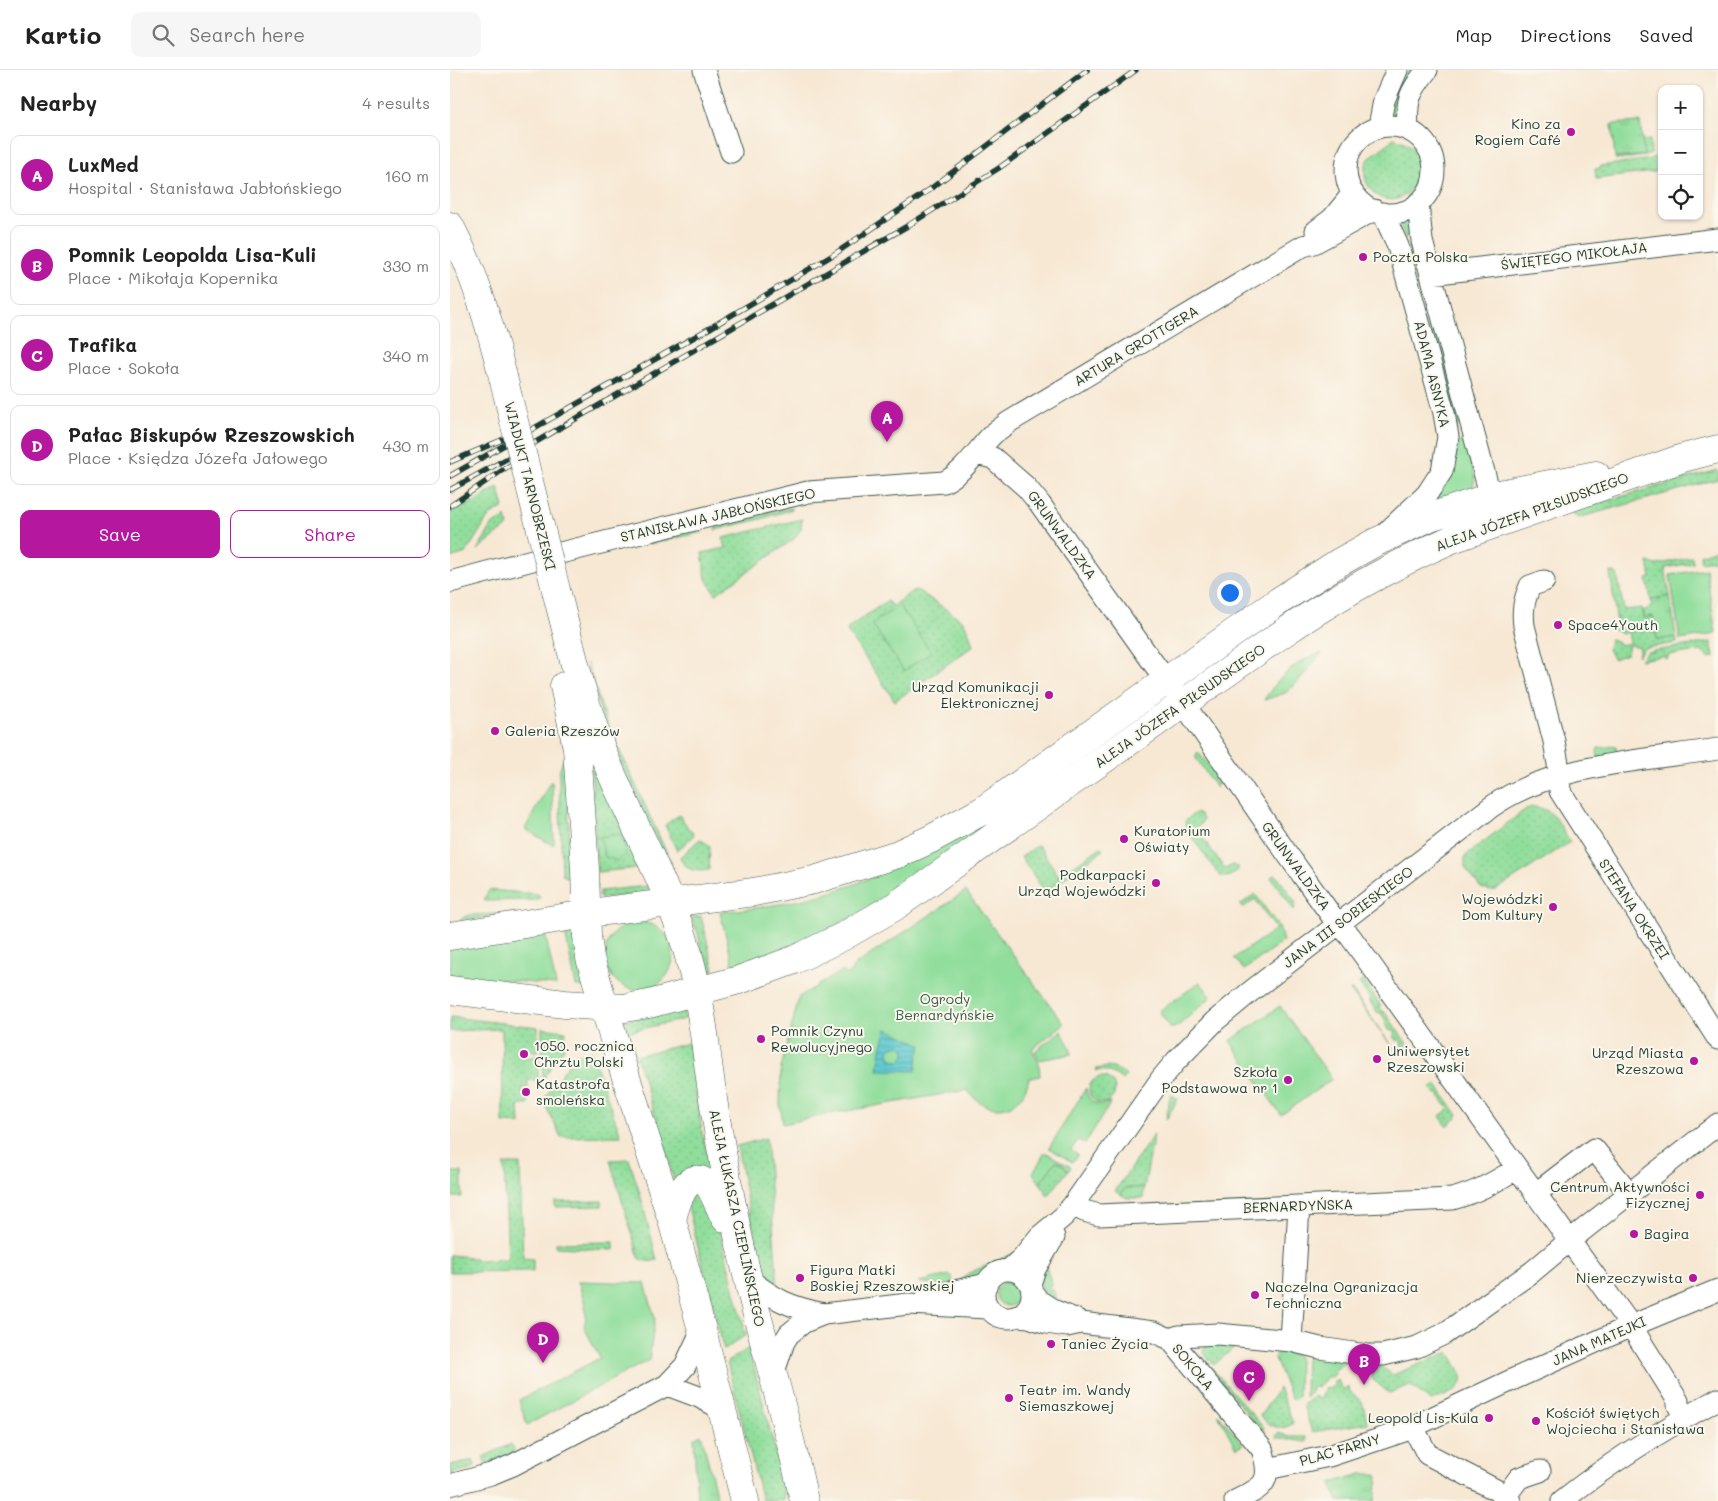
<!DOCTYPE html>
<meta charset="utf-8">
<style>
:root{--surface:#fff;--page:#f6f6f6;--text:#222;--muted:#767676;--line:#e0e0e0;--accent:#b5179e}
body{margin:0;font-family:Mali,sans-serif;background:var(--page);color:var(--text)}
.controls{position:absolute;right:15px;top:15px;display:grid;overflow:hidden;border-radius:10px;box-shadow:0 1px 4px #0004}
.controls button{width:45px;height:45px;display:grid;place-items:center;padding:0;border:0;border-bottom:1px solid var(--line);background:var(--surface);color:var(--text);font:25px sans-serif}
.you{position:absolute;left:779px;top:522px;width:18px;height:18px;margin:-12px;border:4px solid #fff;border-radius:50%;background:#1a73e8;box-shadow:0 0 0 8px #1a73e833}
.badge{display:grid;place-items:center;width:32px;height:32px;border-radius:50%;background:var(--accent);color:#fff;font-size:16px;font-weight:700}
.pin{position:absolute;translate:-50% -41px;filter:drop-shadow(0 1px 2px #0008)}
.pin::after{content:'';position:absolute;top:26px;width:18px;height:15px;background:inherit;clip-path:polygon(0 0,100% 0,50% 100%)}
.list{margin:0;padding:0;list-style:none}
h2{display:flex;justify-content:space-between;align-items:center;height:65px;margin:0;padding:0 20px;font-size:21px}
h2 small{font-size:16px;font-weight:400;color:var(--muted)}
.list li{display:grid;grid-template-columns:32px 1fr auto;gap:15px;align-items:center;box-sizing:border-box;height:80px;margin:0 10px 10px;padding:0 10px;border:1px solid var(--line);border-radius:10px}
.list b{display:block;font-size:19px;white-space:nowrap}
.list p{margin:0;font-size:16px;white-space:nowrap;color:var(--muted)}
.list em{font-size:16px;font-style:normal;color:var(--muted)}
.actions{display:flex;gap:10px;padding:15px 20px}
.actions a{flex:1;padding:11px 0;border:1px solid var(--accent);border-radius:10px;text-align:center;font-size:18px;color:var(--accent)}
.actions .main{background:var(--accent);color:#fff}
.icon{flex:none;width:28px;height:28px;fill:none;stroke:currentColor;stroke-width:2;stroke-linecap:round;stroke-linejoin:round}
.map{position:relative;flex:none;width:1268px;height:1431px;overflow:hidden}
header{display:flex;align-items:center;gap:30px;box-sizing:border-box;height:70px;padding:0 25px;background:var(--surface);border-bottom:1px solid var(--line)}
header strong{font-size:24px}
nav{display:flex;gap:28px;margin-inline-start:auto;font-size:18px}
.search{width:350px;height:45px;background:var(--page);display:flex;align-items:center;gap:12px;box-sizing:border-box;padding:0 18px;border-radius:10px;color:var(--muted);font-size:19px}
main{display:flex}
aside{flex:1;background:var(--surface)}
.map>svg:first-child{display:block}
</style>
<header>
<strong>Kartio</strong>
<div class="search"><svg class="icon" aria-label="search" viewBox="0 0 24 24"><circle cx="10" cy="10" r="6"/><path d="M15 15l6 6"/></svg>Search here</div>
<nav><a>Map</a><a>Directions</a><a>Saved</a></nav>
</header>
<main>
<aside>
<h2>Nearby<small>4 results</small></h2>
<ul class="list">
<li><span class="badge">A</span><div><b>LuxMed</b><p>Hospital · Stanisława Jabłońskiego</p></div><em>160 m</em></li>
<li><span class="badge">B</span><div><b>Pomnik Leopolda Lisa-Kuli</b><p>Place · Mikołaja Kopernika</p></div><em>330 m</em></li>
<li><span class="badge">C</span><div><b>Trafika</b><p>Place · Sokoła</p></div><em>340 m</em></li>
<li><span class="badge">D</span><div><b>Pałac Biskupów Rzeszowskich</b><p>Place · Księdza Józefa Jałowego</p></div><em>430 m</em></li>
</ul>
<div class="actions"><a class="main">Save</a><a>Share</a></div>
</aside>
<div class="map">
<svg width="1268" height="1431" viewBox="0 0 1268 1431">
<defs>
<pattern id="grass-dots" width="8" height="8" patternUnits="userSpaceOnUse" patternTransform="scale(1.25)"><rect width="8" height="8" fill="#91de9c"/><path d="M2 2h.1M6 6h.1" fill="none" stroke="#7dbf87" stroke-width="1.8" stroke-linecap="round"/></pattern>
<pattern id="park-tufts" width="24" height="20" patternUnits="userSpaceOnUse" patternTransform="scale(1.25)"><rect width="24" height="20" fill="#91de9c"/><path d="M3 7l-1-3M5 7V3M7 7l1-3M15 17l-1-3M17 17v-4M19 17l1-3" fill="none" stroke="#7dbf87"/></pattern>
<pattern id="water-rules" width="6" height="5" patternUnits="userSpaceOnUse" patternTransform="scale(1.25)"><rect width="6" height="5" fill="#5cc9d1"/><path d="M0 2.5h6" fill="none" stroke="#4ba4aa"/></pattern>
</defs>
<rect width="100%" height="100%" fill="#fbf7ec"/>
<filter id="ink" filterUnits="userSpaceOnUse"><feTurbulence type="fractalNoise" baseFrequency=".02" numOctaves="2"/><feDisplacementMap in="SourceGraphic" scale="10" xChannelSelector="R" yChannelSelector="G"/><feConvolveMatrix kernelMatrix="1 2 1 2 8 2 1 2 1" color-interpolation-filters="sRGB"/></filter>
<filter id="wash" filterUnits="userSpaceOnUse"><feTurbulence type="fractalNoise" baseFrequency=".0096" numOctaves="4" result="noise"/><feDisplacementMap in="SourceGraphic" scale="20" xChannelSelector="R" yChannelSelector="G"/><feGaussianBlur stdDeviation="1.12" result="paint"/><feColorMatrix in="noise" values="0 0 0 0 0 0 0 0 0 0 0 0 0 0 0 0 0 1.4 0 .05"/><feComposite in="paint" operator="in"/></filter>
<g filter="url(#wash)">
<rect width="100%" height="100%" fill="#f7e8d4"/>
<!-- grass -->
<path fill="url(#grass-dots)" stroke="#588e68" d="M956,0H967L948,50H941L942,32Z
M943,68C1002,82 953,156 921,120C915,113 913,102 916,94C920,83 936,78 943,68Z
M1200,70L1201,84L1195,86L1166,90V88L1193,85L1192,71Z
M1212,86L1211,101L1146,109L1145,99L1151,98V96L1201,89V88Z
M960,145L965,164L955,168L949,149Z
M967,175L1012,354L1006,356L958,177Z
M1268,400V409L1128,448L1124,445L1123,440Z
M48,417L54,437L39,446L16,483L0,488V442L22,433Z
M56,447L58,456L27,480L43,454Z
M352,449L351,459L344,469L266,524L256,509L252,483L276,478L273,468Z
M1268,478V489L1251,492L1250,485Z
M1242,487L1243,493L1215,498L1220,526L1201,530L1197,509L1201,508L1198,492L1206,495Z
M1160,502H1165L1167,504L1174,540L1192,538L1194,548L1203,546L1207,570L1226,567L1227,573L1194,578L1188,586L1190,577L1179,575L1177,584L1163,589L1158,579L1160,569L1172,575L1180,573L1178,562L1172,564L1162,559L1161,555L1167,553Z
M467,520L512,550L518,560L523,576L445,631L397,561L399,557L437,531L442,536L461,522Z
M1261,572L1264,587L1259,588L1251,581L1218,585V588L1215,589L1214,586L1190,590L1197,582Z
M137,593L157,653L221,792L220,794L218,793L157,666Z
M116,683L121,808L116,807L112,804L109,705L110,699Z
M142,688L190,798L147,802L141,690Z
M1082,737C1104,737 1110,755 1120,772L1046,820L1040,821L1031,818L1015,798V786L1076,739Z
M745,743L750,744L753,749L751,754L746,758L775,799L783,795L788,797V800C782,805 777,810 769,805L736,759L735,751Z
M229,745L244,765L227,781L215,755Z
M250,769L260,776L259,800C245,802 236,801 230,787Z
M588,775L609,806L651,777L653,780L595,822L571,787Z
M824,805L827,806L846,833L844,840L821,807Z
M197,816L200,823L150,828V821Z
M39,820L88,824L91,827L86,830L35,831L34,829Z
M67,843L7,852L14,847L21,845Z
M251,846L264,900L255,903L248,863L241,847Z
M123,861L129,899L135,917L126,916L115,862Z
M913,910L931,936H929L934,943V941L960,978L955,981L951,976L952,974L949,969L947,971L944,966L946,964L943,960L940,961L935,953L936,951L930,942L928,943L919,931L921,930L909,913Z
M233,937L235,949L177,962L174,951Z
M0,947L88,957V981H81L78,978L71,979L72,988L88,986V1010H78V1018H72L73,1026H78V1035H69L70,1054L53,1053L52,959L0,961Z
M92,958L116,961L114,978L93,1009Z
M239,973L252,1063L261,1102L224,1111L216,1080L186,986Z
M141,981L171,1066L111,1067L93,1030L125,985Z
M639 1020a13 13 0 1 1 26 0a13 13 0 1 1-26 0Z
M986,1014L1008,1045L1006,1046L1007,1048L997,1056L990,1046L999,1039L987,1023L985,1024L981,1018Z
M721,1025L728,1029L716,1050L720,1027Z
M704,1064L694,1118H676L673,1121L672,1125L665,1121Z
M316,1068L328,1217C306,1200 293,1106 287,1076Z
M179,1089L191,1127L207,1190C201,1192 194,1192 189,1188L160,1090Z
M606,1091L613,1094L618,1101L598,1126L590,1113Z
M58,1094H70L73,1188L83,1189V1201L0,1202V1185L20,1187V1188H25V1190L58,1189L54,1095Z
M0,1102H12V1127H0Z
M244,1122L262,1131L296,1265L274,1280L238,1137Z
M152,1131V1136L105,1137V1132Z
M164,1172V1180L106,1177V1173Z
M569,1181L562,1188L543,1194L523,1211L512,1213L511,1211L517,1204Z
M758,1274L787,1275L764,1295L753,1282L755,1277Z
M299,1278L330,1400L334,1424L333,1431L312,1430L277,1292Z
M999,1282C1002,1288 1011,1301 1012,1306C1016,1321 990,1327 981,1331L960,1315L939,1323L921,1308L923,1304L917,1300H913L912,1295C925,1291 933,1298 943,1305Z
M887,1310L893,1319L899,1317L900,1322L912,1332L918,1353L862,1362L853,1335L865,1326L868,1329L874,1325L872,1322L877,1317L879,1319L885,1315L883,1313Z
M829,1318L843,1353C831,1363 819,1355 810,1346Z
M61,1374L64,1379L63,1383L39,1394L35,1392L33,1387Z
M23,1390L25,1396L23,1398L0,1404V1395Z"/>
<!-- park -->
<path fill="url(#park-tufts)" stroke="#588e68" d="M1190,52L1194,85L1165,88L1162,54Z
M1220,526L1226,567L1207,570L1203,546L1194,548L1193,541L1202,536L1201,530Z
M251,1364L252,1367L268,1431H247L244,1368Z
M911,1404H927L928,1407L925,1431H888L881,1413Z"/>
<!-- garden -->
<path fill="#91de9c" stroke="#588e68" d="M1016,370L1025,408L1022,421L984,431C998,413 1005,396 1008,373Z
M339,438L343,439L311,449L265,460L268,454Z
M246,458L253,462L199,474L198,470Z
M1256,499L1266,564L1230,570L1220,505Z
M449,535L481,582L454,601L422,554Z
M872,583L844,616L835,623L814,630C828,608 846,590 872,583Z
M1166,676L1167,685L1148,688L1147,681L1148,678Z
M748,682L770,709L766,718L746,688V685Z
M100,712H102L104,774L102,775L75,759Z
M557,734L563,743L440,828L359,869L283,895L270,842C319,837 370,829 415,810C465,789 511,761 557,734Z
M171,764L176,784L167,791L155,787L150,767Z
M516,821L614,954L582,979L589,994L590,1006L579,1008C572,1044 537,1047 517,1020L379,1044L333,1054L330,1034L331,998L349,927L392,901L398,905L405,895Z
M805,824L829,857L833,871L794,900L784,888L826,859L805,829L792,838L790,835Z
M155 886a34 34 0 1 1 68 0a34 34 0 1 1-68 0Z
M95,863L106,915L0,905V876Z
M750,912L761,927L728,956L723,958H720L709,941Z
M901,919L948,985L900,920Z
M830,936L882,1009L831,1045L780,971Z
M611,961L619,975L622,984L589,990L585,981Z
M657,997C665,998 671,1000 676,1006L673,1010C665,1004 657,999 647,1001L646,999Z
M636,1018C637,1033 649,1038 661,1032L635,1074L628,1070L621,1080L628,1085L622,1092L599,1078Z
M595,1082L621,1097L618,1101L612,1094L606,1091L590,1113L583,1103Z
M676,1118H694L693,1128H677L672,1125V1121Z
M596,1196L602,1215L598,1216L599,1220L603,1219L608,1236C592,1219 586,1220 596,1196Z
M500,1205L502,1206V1214L492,1216L468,1212Z
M128,1211L195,1213L205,1249L199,1290L77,1355L69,1330L150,1288L134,1257C139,1241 133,1227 128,1211Z
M546 1224a12 12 0 1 1 24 0a12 12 0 1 1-24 0Z
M828,1281L846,1284L849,1288L848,1327L846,1329L841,1328L824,1287Z
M860,1285L896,1291L884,1301L886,1303L880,1308L878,1306L868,1317L866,1315L861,1319L862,1321L855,1327L856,1289Z
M761,1297L814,1358L813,1360L806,1354L760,1299Z
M768,1344L793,1374L786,1378Z
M828,1363L841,1367H856V1372L830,1368L826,1367Z"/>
<!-- water -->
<path fill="url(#water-rules)" stroke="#3e8382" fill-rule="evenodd" d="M437,959L472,975L468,986L466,1001L428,1000L431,979ZM450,975L455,980V985L451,991H446L440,987L439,981L442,977Z"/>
</g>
<g filter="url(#ink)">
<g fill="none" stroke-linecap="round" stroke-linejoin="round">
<!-- minor casing -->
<g stroke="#3f574c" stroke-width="23">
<path id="minor" d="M254,0L281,82
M896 100a44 44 0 1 1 88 0a44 44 0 1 1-88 0Z
M929,57L934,30L947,0
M958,59C956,30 959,23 977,0
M968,133L972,171L1038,417L1039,436L1036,440
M933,143L948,176L994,343L998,367L992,401L977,424L939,460
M866,161L882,149L903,123
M981,204L1268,169
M526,384L543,388L576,417L590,434L704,594L734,634L838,785L881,845L900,866L1181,1256L1228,1331V1335L1235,1348
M1094,511L1080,516C1074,530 1072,540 1074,556L1104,671L1108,694L1110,721L1268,969
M0,512L90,488L358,422L494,412C515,402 527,380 543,364C548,360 554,356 559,352L853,176L864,173L924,140
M1085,1124L1144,1079L1179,1123
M623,1135L634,1141L649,1145L1002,1129C1026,1123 1046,1112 1067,1098
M559,1200L572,1188L590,1166L614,1146L623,1135L711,1009L726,991L765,951L800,922L1041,737C1101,694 1197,690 1268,679
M534 1224a24 24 0 1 1 48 0a24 24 0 1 1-48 0Z
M298,1209C326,1230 339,1237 374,1244
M580,1214L585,1199L604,1167
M582,1222L589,1231L605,1241L627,1250
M477,1227L537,1214
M568,1246L579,1247L597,1253L617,1256L631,1253L704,1262L720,1269L812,1379C823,1413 814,1417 785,1431
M720,1269L729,1266L768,1264L841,1271L870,1278L917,1285H933L967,1277L994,1264L1082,1202L1119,1171L1268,1054
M841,1271L849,1136
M323,1305L334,1272L339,1264L354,1252L374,1244L458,1234L538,1238
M217,1315L249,1327L272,1339
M963,1357L977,1384L1046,1420L1060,1431
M817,1399L879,1386L954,1361L1064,1309L1181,1256L1268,1220
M0,1415L41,1404L63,1395L217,1315L235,1296L252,1260
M1055,1427L1069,1408L1090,1401
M1112,1431C1160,1392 1214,1359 1268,1329"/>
</g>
<!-- major casing -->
<g stroke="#3f574c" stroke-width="29">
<path id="major" d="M0,156C25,204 40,255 53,307
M107,524C121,578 133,632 153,683C178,746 213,806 234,870C251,922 255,976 263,1029C269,1070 277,1110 285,1150C303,1245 335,1336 354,1431
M114,616L127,678L135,799L137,866L140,888L165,973L222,1150L252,1260L295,1431
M0,866L155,841L304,822L364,810L448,784L481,769L532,741L829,531L888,493L924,473L980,447L1049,424L1146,405
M0,920L115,934L175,938L199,934L289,910L344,890L392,867L444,837L826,568C882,529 939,497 1002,469L1233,388L1268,379
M222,1150C225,1137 235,1098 256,1113C263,1118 270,1140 275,1148"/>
</g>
<!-- minor -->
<use href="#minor" stroke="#fff" stroke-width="21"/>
<!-- major -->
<use href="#major" stroke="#fff" stroke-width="28"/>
<!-- rail casing -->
<g stroke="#1f3d34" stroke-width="5.5">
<path id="rail" d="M0,392L61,366
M0,406L260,258L383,185L479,120L637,0
M0,420L67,383L459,155L549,98L686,0
M0,436L69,389"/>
</g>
<!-- rail -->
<use href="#rail" stroke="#fbf7ec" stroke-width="4" stroke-dasharray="11" stroke-linecap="butt"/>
<!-- major-bridge casing -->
<g stroke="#3f574c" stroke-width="29" stroke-linecap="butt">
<path id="major-bridge" d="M53,307L107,524"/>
</g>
<!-- major-bridge -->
<use href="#major-bridge" stroke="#fff" stroke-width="28"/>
</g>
</g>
<!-- markers -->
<g fill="#b5179e" stroke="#fbf7ec" stroke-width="2">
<circle cx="1121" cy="62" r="5"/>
<circle cx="913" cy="187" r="5"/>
<circle cx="1108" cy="555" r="5"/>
<circle cx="599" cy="625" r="5"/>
<circle cx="45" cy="661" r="5"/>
<circle cx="674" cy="769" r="5"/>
<circle cx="706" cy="813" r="5"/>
<circle cx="1103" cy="837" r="5"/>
<circle cx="311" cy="969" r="5"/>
<circle cx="74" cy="984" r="5"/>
<circle cx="927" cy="989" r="5"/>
<circle cx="1244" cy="991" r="5"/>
<circle cx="838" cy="1010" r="5"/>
<circle cx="76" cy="1022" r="5"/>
<circle cx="1250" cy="1125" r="5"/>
<circle cx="1184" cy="1164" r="5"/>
<circle cx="350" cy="1208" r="5"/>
<circle cx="1243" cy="1208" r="5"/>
<circle cx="805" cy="1225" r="5"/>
<circle cx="601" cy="1274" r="5"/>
<circle cx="559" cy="1328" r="5"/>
<circle cx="1039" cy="1348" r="5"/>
<circle cx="1086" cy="1351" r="5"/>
</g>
<g text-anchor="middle" stroke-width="4" stroke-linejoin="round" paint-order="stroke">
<!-- poi labels -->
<g font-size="14" fill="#1f3d34" stroke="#fbf7ec" text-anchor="start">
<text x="1111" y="59" text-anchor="end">Kino za<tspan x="1111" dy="16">Rogiem Café</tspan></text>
<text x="923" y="192">Poczta Polska</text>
<text x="1118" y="560">Space4Youth</text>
<text x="589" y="622" text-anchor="end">Urząd Komunikacji<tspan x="589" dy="16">Elektronicznej</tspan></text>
<text x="55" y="666">Galeria Rzeszów</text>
<text x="684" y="766">Kuratorium<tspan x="684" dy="16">Oświaty</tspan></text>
<text x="696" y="810" text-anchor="end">Podkarpacki<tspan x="696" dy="16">Urząd Wojewódzki</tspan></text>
<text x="1093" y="834" text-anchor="end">Wojewódzki<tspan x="1093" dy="16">Dom Kultury</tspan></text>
<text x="321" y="966">Pomnik Czynu<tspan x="321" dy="16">Rewolucyjnego</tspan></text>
<text x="84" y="981">1050. rocznica<tspan x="84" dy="16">Chrztu Polski</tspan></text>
<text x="937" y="986">Uniwersytet<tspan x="937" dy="16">Rzeszowski</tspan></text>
<text x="1234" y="988" text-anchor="end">Urząd Miasta<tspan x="1234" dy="16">Rzeszowa</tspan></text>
<text x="828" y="1007" text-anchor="end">Szkoła<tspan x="828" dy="16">Podstawowa nr 1</tspan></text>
<text x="86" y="1019">Katastrofa<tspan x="86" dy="16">smoleńska</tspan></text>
<text x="1240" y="1122" text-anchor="end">Centrum Aktywności<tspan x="1240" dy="16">Fizycznej</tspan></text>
<text x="1194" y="1169">Bagira</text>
<text x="360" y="1205">Figura Matki<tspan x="360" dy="16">Boskiej Rzeszowskiej</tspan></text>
<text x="1233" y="1213" text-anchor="end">Nierzeczywista</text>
<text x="815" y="1222">Naczelna Ogranizacja<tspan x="815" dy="16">Techniczna</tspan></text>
<text x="611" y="1279">Taniec Życia</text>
<text x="569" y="1325">Teatr im. Wandy<tspan x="569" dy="16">Siemaszkowej</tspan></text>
<text x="1096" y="1348">Kościół świętych<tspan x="1096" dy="16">Wojciecha i Stanisława</tspan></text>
<text x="1029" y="1353" text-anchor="end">Leopold Lis-Kula</text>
</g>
<!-- street labels -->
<g font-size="14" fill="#1f3d34" stroke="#fbf7ec">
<text transform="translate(1124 186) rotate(-7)" y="5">ŚWIĘTEGO MIKOŁAJA</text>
<text transform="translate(686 276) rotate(-31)" y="5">ARTURA GROTTGERA</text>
<text transform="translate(982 304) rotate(76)" y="5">ADAMA ASNYKA</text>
<text transform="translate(80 416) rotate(76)" y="5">WIADUKT TARNOBRZESKI</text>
<text transform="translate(1082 442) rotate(-20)" y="5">ALEJA JÓZEFA PIŁSUDSKIEGO</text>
<text transform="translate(268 445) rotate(-13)" y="5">STANISŁAWA JABŁOŃSKIEGO</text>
<text transform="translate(612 465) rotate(54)" y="5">GRUNWALDZKA</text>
<text transform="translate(730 636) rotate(-35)" y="5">ALEJA JÓZEFA PIŁSUDSKIEGO</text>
<text transform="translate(846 796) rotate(54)" y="5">GRUNWALDZKA</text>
<text transform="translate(1184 839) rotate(57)" y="5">STEFANA OKRZEI</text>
<text transform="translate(898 847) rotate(-37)" y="5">JANA III SOBIESKIEGO</text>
<text transform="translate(848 1136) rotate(-2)" y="5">BERNARDYŃSKA</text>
<text transform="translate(287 1148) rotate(78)" y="5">ALEJA ŁUKASZA CIEPLIŃSKIEGO</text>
<text transform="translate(1149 1271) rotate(-24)" y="5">JANA MATEJKI</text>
<text transform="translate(743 1297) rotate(50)" y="5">SOKOŁA</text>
<text transform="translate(890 1380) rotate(-16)" y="5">PLAC FARNY</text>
</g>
<!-- park labels -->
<g font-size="14" fill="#365d49" stroke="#fbf7ec">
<text x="495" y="934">Ogrody<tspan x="495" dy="16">Bernardyńskie</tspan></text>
</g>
</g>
</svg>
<div class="controls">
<button>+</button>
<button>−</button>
<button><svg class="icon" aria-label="locate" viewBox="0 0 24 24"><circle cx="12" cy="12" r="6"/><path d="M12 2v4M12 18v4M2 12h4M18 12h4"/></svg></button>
</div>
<div class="you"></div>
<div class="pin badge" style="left:437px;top:372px">A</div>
<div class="pin badge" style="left:914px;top:1315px">B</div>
<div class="pin badge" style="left:799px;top:1331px">C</div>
<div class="pin badge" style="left:93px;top:1293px">D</div>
</div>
</main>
